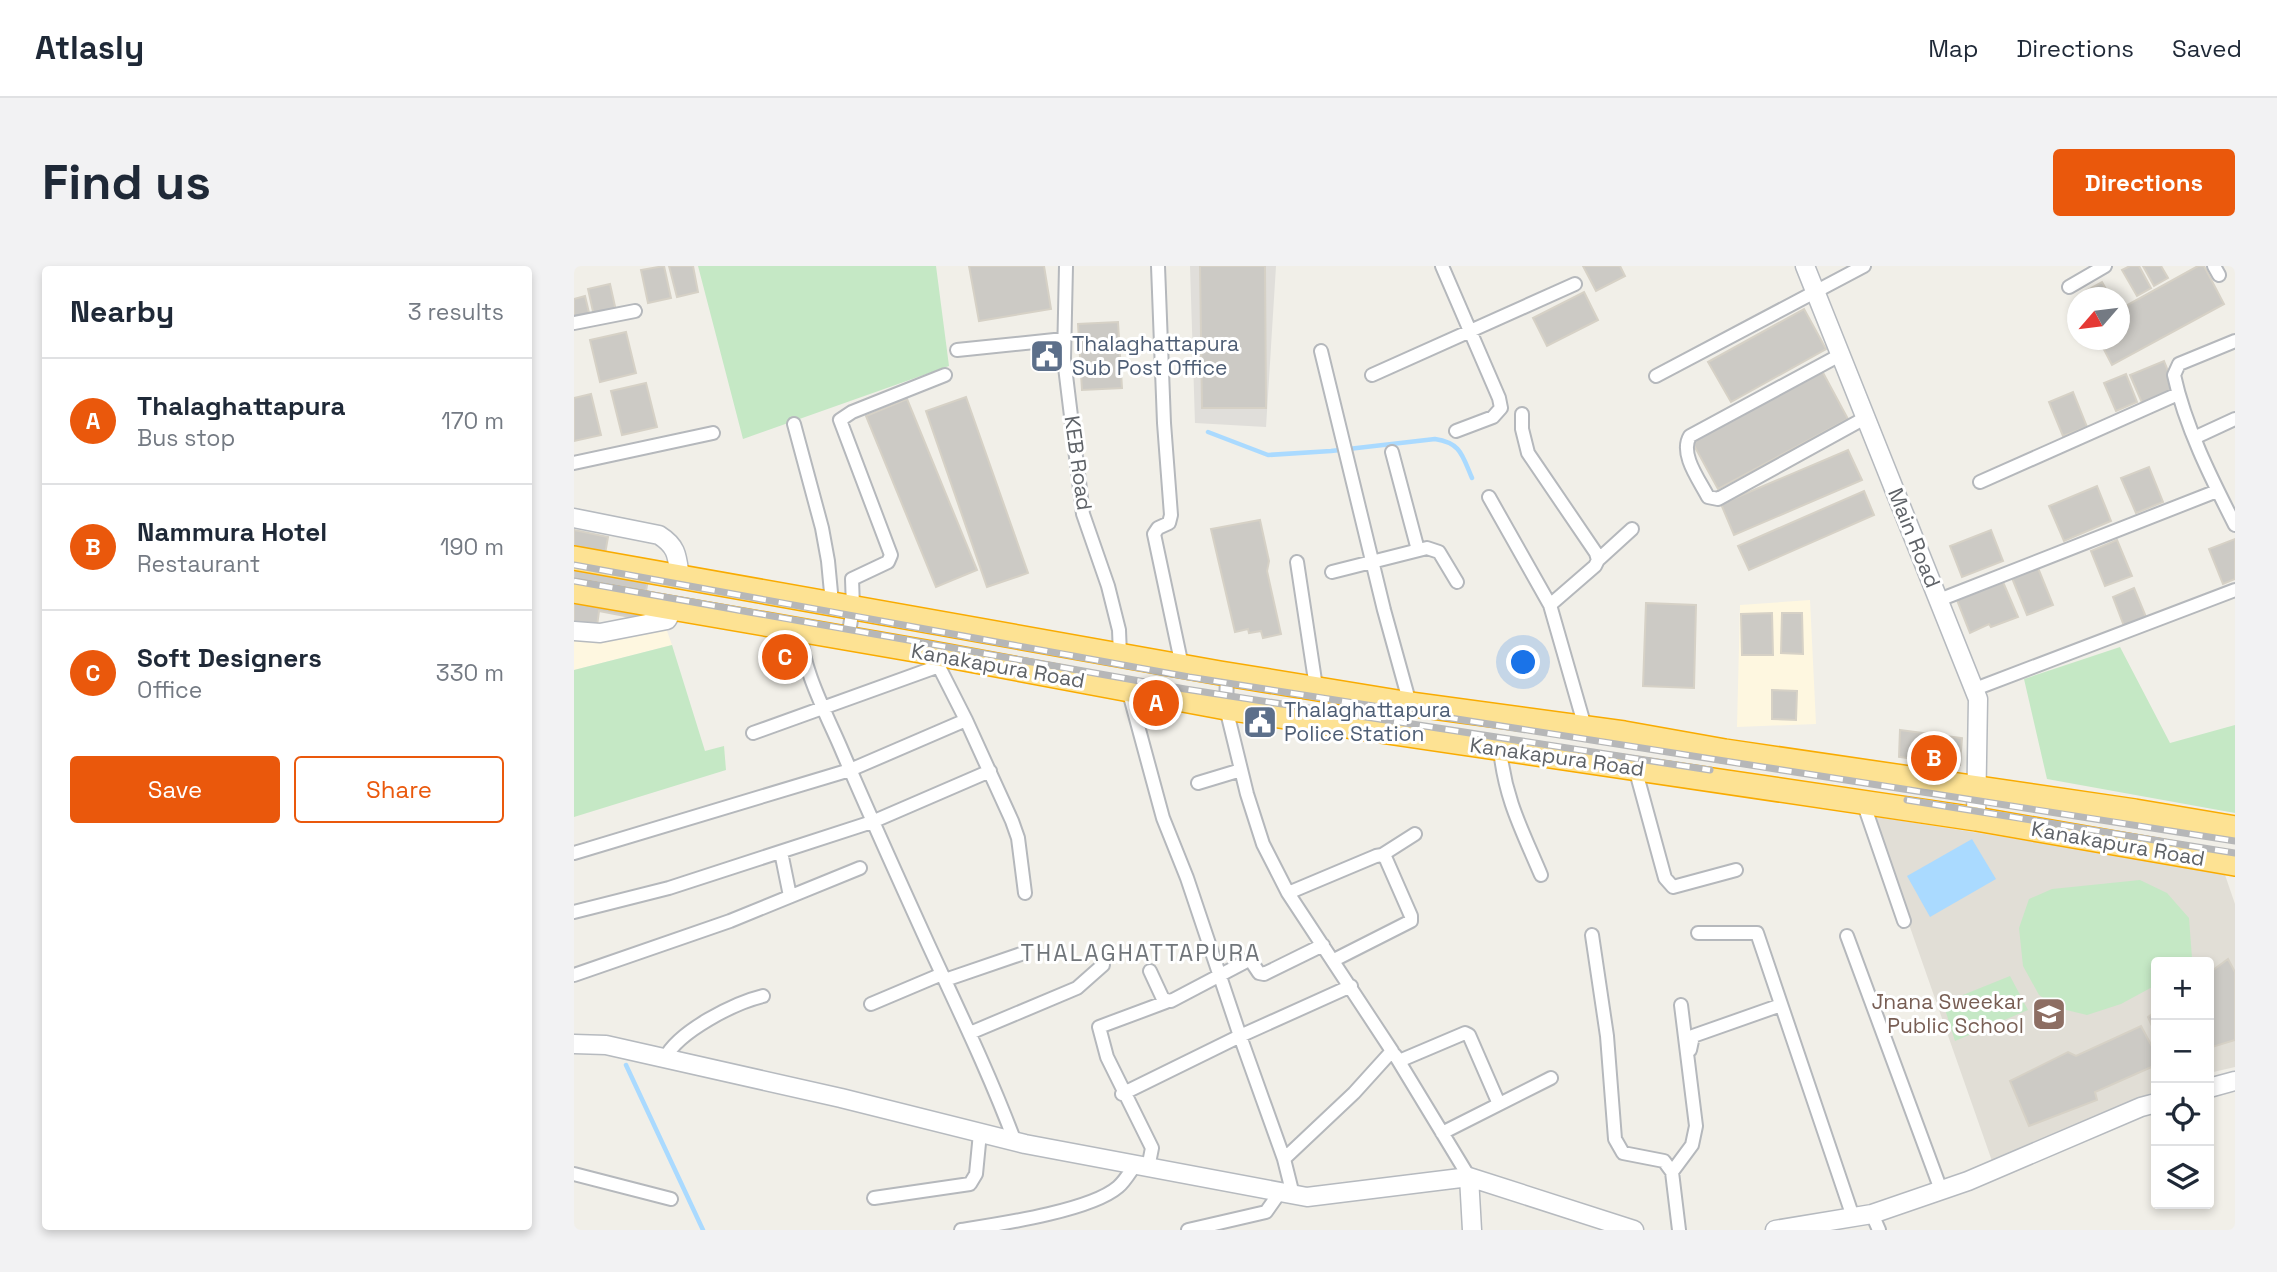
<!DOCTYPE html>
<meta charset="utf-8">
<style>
:root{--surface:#fff;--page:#f2f2f3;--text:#1f2937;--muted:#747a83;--line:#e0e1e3;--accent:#ea580c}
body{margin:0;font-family:"Space Grotesk",sans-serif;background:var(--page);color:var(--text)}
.controls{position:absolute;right:21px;bottom:21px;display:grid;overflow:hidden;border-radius:7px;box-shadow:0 4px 10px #0003}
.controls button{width:63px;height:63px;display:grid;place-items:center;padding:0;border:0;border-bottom:2px solid var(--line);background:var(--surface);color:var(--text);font:35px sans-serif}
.compass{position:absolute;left:1493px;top:21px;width:63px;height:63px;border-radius:50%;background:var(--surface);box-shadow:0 4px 10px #0003;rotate:242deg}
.you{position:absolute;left:950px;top:397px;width:24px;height:24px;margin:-18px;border:5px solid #fff;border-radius:50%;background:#1a73e8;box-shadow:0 0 0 10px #1a73e833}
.badge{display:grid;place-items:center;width:46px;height:46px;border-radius:50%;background:var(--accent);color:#fff;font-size:23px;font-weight:700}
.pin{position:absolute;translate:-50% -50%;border:4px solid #fff;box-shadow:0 2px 7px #0006}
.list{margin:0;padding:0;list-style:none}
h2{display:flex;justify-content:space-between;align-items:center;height:91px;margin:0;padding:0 28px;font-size:30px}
h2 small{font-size:23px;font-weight:400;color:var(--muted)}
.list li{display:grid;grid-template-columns:46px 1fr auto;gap:21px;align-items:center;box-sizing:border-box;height:126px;padding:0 28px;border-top:2px solid var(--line)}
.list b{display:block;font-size:26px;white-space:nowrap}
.list p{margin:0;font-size:23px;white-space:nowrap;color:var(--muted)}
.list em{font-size:23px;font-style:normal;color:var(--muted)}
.actions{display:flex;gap:14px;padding:21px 28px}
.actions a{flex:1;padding:16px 0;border:2px solid var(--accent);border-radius:7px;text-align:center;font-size:24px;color:var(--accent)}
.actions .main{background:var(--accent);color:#fff}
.icon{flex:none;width:38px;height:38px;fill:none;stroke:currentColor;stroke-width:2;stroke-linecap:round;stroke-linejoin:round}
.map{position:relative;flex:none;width:1661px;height:964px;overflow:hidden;border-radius:7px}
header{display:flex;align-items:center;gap:42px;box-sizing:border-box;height:98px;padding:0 35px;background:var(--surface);border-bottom:2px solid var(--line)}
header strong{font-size:33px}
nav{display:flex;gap:38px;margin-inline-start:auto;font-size:24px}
.intro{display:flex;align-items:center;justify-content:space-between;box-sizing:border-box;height:168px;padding:0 42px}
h1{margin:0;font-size:49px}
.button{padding:18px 32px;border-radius:7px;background:var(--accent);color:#fff;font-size:24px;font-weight:700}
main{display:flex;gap:42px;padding:0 42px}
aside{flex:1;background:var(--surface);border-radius:7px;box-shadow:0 4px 10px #0003}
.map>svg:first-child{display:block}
</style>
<header>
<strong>Atlasly</strong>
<nav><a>Map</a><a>Directions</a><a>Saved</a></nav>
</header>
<div class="intro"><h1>Find us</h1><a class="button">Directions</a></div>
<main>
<aside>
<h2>Nearby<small>3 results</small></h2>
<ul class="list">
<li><span class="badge">A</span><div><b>Thalaghattapura</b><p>Bus stop</p></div><em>170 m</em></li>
<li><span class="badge">B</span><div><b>Nammura Hotel</b><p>Restaurant</p></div><em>190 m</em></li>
<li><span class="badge">C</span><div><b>Soft Designers</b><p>Office</p></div><em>330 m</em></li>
</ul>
<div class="actions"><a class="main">Save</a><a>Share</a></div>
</aside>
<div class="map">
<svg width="1661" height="964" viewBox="0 0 1661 964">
<rect width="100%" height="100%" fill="#f1efe8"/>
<!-- commercial -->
<path fill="#fef7e0" d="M1236,334L1242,458L1163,461L1166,339Z
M92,362L98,379L0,404V370Z"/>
<!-- industrial -->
<path fill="#e0deda" d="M616,0H702L692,161L621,157Z"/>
<!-- education -->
<path fill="#e1ded6" d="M1297,550L1650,606L1661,638V801L1635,807V696H1582V825L1418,895Z"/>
<!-- green -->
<path fill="#c5e8c5" d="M124,0H362L375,100L169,173Z
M98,379L131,485L150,480L152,504L0,551V404Z
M1546,381L1596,477L1661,459V547L1473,513L1450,413Z
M1566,614L1593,627L1615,652L1618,692L1613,696H1582V719L1547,738L1513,749L1484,742L1465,729L1449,700L1445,662L1455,633L1478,623Z
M1436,710L1454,744L1381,775L1369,737Z"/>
<!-- water -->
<path fill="#aadaff" d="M1398,573L1422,613L1356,651L1333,610Z"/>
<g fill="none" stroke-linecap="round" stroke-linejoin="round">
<!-- stream -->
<path stroke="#aadaff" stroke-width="4.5" d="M634,166L694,189L757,185L861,173C887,177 888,189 898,212
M52,799L129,964"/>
</g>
<!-- building -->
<path fill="#cccac5" stroke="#d6d1c6" stroke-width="2" d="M90,0L97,32L74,37L67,4Z
M95,0H119L124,26L103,31Z
M395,0H470L477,43L405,55Z
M626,0H691L692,142H628Z
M1009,0H1046L1051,10L1022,25Z
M1556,0H1565L1577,22L1563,30L1548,4Z
M1569,0H1587L1594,12L1580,20Z
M1624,0H1630L1650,38L1538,99L1525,74H1546V43Z
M1528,16L1537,32H1516L1512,25Z
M36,18L42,45L20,50L14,23Z
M1010,26L1024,54L973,80L959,52Z
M11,30L16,51L0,54V33Z
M1230,43L1252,83L1157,136L1134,96Z
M544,56L548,122L508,124L504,58Z
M52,66L62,107L26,116L16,74Z
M467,81H478L479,99L468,101Z
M1590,95L1602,125L1569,139L1556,109Z
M1247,103L1274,153L1144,223L1117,174Z
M1552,108L1563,136L1542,145L1530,117Z
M72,117L83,161L48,169L37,125Z
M1499,126L1513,161L1489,170L1475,136Z
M17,128L27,169L0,175V132Z
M392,131L454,307L413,321L352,145Z
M333,133L403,304L362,321L292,150Z
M1274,184L1288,214L1160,269L1147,238Z
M1575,201L1589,236L1562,247L1547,212Z
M1523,220L1537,255L1490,275L1475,240Z
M1290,225L1300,249L1175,304L1164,280Z
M686,254L695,295L693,305L707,368L689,372L687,365L675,367L674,363L661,366L637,263Z
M0,264L34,271L31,288L77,297L67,353L25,345L23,360L0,356Z
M1417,264L1429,295L1388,311L1376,280Z
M1661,273V313L1649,318L1635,283Z
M1543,274L1558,310L1531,320L1517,285Z
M1464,302L1479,339L1453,349L1438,312Z
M1429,316L1444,351L1417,361L1415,358L1396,367L1383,334Z
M1560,322L1572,351L1550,360L1539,331Z
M1072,337L1122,339L1120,422L1069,420Z
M1198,347L1199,389H1168L1167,348Z
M1208,347H1228L1229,388L1207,387Z
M1198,424L1223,425L1222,454L1198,453Z
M1326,464L1388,472L1386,499L1325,491Z
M1654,693L1661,706V774L1635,782V707Z
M1582,745V769L1574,751Z
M1567,760L1582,788V799L1521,826L1523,834L1455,860L1436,815L1494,786L1502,790Z"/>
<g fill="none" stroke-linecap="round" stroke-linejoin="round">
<!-- street casing -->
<g stroke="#b5b8bc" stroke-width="16">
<path id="street" d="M492,0L490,93L509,248L534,320L545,364L546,389
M584,0L590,157L597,249L595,257L584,262L580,268L608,400
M868,0L925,132L927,142L919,151L882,165
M1640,0L1645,9
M1495,21L1531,0
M0,57L61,45
M1661,75L1605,98L1600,109C1611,160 1637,212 1661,259
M383,84L490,73
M747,85L810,344L836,438
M1266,89L1116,170C1105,188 1126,215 1134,231L1144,233L1291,152
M798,109L1001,18
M1082,110L1290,0
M948,148V163L954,187L1022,287L1024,294L1021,300L976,339
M220,158L248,262L254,295L258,337
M1622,171L1661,153
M818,186L844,284
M0,197L139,167
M1406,216L1604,128
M915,231L976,339L1011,461
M1024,294L1058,263
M723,296L742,421
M758,306L853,282L865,286L883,316
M1365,334L1643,225
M228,365C224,394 254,452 266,480C295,548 325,614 355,680C385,745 416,809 441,876
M274,373L279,341L278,313L314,296L317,289L266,154L278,146L371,109
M358,387L392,454L438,555L444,572L451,627
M653,408L652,442L673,528L689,578L714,627L818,785L780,827L710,893
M554,423L589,552L613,612L666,770L710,893L719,929
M1401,423L1661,324
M179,467L365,400
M926,483C931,533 948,564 967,609
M1061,502L1091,612L1099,621L1162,604
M624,517L667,504
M1289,536L1330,655
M207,586L216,630
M0,587L276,504L392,454
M808,589L841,568
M714,627L802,590L808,589L812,593L837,650V655L760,694
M0,646L95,622L298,556L416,505
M1124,667H1183L1279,951
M1018,669L1033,770L1041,873L1049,887L1090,895L1098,906L1105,964
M1273,670L1367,924
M576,705L589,733L597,735L673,695H677L685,707L690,708L749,679
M0,709L156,655L286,602
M371,714L447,688
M297,738L368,708
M396,767L503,722L529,699
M1116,784L1119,770L1207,739
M821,789L895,911
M91,792C105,765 160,737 189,730
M825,795L891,767L895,769L925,838
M548,828L666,770L777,720
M868,867L977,812
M574,902L578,882L533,791L525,761L592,736
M1098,906L1118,879L1122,860L1107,739
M0,908L97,933
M300,932L396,918L402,908L406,867
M1298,948L1305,964
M387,964C425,958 516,945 544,921C551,915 556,906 561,899
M614,964L692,946L706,926"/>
</g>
<!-- secondary casing -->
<g stroke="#b6babf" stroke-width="21">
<path id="secondary" d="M1231,0L1404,433L1402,553
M0,252L85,269C104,281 103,291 106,312
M0,365L26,367L93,354L100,342
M0,778L32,779L267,832L451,878L733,931L895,911L898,964
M1635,822L1661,815
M895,911L1060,964
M1201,964L1298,948L1394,915L1567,841L1582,837"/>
</g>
<!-- highway casing -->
<g stroke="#f9ab00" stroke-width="26">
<path id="highway" d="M0,292L646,407L836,438L1050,467L1151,485L1561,545L1661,562
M0,325L358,387L652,442L1402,553L1661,598"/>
</g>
<!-- street -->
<use href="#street" stroke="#fff" stroke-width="12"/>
<!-- secondary -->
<use href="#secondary" stroke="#fff" stroke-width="18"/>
<!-- highway -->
<use href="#highway" stroke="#fde293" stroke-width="23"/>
<!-- rail casing -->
<g stroke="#b6b7b8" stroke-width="7">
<path id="rail" d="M0,299L615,411L1661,575
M0,315L611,423L1136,504
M1333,534L1661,587"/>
</g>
<!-- rail -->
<use href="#rail" stroke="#fff" stroke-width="4.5" stroke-dasharray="13" stroke-linecap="butt"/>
</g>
<!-- icons -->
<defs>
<g id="civic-square" transform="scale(1.75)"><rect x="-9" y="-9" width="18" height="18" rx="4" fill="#5c6f8a" stroke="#fff"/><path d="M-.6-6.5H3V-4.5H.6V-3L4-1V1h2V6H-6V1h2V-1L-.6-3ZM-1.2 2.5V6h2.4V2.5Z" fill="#fff"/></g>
<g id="school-square" transform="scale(1.75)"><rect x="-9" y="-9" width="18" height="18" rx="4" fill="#8d6e63" stroke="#fff"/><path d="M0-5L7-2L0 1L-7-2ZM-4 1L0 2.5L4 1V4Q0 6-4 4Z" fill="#fff"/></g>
</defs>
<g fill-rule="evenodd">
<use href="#civic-square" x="473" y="90"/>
<use href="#civic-square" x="686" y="456"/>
<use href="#school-square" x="1475" y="748"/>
</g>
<g text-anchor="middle" stroke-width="6" stroke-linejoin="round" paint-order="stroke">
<!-- service labels -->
<g font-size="21" fill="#4e5e75" stroke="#fff" text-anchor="start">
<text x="498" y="85">Thalaghattapura<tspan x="498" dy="24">Sub Post Office</tspan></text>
<text x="710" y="451">Thalaghattapura<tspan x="710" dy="24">Police Station</tspan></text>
</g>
<!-- street labels -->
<g font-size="21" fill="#5f6368" stroke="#fff">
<text transform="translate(504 197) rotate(82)" y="7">KEB Road</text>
<text transform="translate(1340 272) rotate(68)" y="7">Main Road</text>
<text transform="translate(424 400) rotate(10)" y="7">Kanakapura Road</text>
<text transform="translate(983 491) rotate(8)" y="7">Kanakapura Road</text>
<text transform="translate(1544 578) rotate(10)" y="7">Kanakapura Road</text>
</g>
<!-- education labels -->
<g font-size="21" fill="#785e54" stroke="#fff" text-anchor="end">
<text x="1450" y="743">Jnana Sweekar<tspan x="1450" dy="24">Public School</tspan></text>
</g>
<!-- neighbourhood labels -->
<g font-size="23" letter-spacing="2" fill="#70757a" stroke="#fff">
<text x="567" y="695">THALAGHATTAPURA</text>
</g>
</g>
</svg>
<div class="controls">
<button>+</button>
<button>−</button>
<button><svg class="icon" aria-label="locate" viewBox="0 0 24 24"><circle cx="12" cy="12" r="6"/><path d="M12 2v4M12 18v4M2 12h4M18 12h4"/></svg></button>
<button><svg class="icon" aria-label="layers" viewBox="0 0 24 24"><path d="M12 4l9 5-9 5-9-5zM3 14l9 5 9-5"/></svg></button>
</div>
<svg class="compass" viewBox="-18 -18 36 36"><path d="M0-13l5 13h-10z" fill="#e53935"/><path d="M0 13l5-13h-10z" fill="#747a83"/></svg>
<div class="you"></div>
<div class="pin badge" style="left:582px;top:437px">A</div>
<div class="pin badge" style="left:1360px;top:492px">B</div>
<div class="pin badge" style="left:211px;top:391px">C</div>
</div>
</main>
